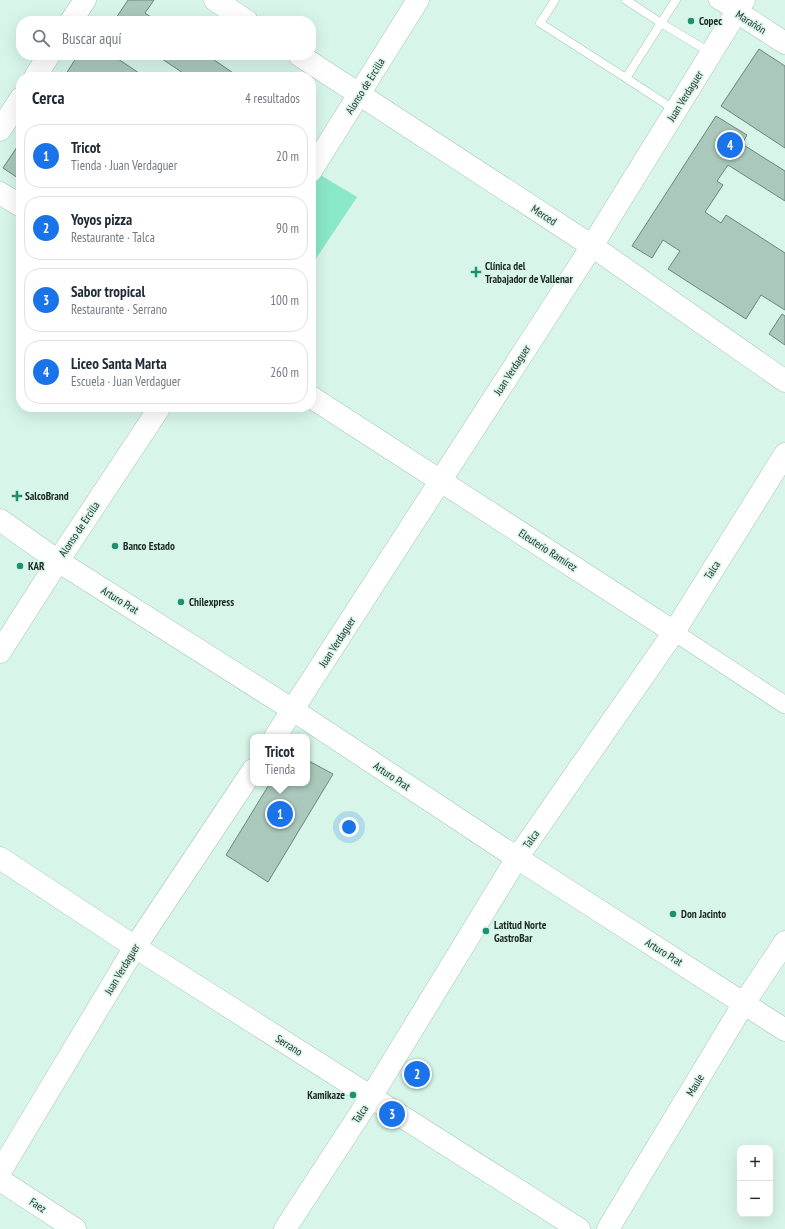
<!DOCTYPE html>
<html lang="es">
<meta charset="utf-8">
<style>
:root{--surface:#fff;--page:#f2f2f3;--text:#1f2937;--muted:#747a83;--line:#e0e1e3;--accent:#1a73e8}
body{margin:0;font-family:"PT Sans Narrow",sans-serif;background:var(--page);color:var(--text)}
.controls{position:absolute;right:12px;bottom:12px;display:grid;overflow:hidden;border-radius:8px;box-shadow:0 4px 16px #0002}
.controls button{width:36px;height:36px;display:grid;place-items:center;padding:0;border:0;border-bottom:1px solid var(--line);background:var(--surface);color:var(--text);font:20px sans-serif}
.you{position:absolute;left:349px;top:827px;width:14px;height:14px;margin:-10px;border:3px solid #fff;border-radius:50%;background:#1a73e8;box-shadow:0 0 0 6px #1a73e833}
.badge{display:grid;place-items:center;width:26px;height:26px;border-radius:50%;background:var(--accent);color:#fff;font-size:13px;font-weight:700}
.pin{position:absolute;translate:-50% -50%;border:2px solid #fff;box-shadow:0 1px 4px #0006}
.popup{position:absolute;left:250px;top:734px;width:60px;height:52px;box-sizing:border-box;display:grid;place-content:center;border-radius:8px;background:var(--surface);filter:drop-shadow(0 1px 3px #0005);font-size:13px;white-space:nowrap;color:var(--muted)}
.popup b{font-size:15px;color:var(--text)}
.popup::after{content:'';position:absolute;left:50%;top:100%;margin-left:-8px;border:8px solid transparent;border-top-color:var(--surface)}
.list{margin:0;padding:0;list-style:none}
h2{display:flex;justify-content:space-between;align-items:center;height:52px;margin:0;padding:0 16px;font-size:17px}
h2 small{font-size:13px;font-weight:400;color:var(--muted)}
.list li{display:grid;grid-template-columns:26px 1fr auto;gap:12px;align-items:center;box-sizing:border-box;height:64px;margin:0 8px 8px;padding:0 8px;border:1px solid var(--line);border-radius:16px}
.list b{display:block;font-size:15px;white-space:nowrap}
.list p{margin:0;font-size:13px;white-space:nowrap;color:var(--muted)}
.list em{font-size:13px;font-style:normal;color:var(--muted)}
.icon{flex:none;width:22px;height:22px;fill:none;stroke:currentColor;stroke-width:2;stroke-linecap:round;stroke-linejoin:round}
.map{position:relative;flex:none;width:785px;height:1229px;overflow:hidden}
.search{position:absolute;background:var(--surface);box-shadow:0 4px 16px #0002;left:16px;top:16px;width:300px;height:44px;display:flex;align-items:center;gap:10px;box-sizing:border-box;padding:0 14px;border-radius:16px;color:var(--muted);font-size:15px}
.panel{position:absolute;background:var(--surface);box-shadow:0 4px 16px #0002;left:16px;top:72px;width:300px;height:340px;border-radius:16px}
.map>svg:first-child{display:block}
</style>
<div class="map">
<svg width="785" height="1229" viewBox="0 0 785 1229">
<rect width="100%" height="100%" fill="#d7f5e9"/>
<!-- green -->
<path fill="#89e8c8" d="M312,170L357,197L311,266V171Z"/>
<!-- building -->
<path fill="#abc8bd" stroke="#6c877d" d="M128,0H154L145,13L157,21H114Z
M759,49L785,66V148L721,106Z
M78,55H112L145,77H64Z
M156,55H207L239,77H189Z
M716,116L747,135L742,144L785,171V201L728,165L717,181L723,185L705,212L721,223L726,215L785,253V310L761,295L746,319L668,269L680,251L663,240L652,258L632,246Z
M17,147L21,149V180L3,168Z
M782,314L785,316V345L769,334Z
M307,760L333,774L268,882L226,855L270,783H307Z"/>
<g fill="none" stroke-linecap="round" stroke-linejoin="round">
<!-- lane casing -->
<g stroke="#a8c5b9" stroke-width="9">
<path id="lane" d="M555,0L540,23L626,78
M626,0L661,23L676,0
M675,110L626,78L661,23L711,53"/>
</g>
<!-- street casing -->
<g stroke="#a8c5b9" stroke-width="18">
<path id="street" d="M717,0L737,12
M674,632L785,705"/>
</g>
<!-- secondary casing -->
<g stroke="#a8c5b9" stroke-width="23">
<path id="secondary" d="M215,0L247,21
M737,12L785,43
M71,21L85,0
M299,55L592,246L785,381
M35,77L49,55
M0,130L21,98
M311,171L418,0
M0,193L21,206
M311,397L674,632
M0,520L58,561L293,710L517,858L785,1030
M0,652L58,561L160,407
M275,737L592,246L744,0
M0,858L135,947L579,1229
M0,1172L135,947L253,770
M0,1180L75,1229
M285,1229L371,1097L517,858L674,632L785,454
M608,1229L744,1003L785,942"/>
</g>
<!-- lane -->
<use href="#lane" stroke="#fff" stroke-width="8"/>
<!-- street -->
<use href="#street" stroke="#fff" stroke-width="17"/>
<!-- secondary -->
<use href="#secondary" stroke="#fff" stroke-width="22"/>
</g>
<!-- markers -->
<g fill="#1d9072" stroke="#d7f5e9" stroke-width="1.5">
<circle cx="691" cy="21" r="4"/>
<path d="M474 266h4v4h4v4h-4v4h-4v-4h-4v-4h4z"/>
<path d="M15 490h4v4h4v4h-4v4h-4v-4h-4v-4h4z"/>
<circle cx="115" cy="546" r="4"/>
<circle cx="20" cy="566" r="4"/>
<circle cx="181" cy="602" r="4"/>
<circle cx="673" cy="914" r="4"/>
<circle cx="486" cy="931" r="4"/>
<circle cx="353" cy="1095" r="4"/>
</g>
<g text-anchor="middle" stroke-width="3" stroke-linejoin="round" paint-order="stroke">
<!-- poi labels -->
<g font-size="11" font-weight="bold" fill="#1c2723" stroke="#d7f5e9" text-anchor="start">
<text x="699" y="25">Copec</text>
<text x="485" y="270">Clínica del<tspan x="485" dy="13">Trabajador de Vallenar</tspan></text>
<text x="25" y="500">SalcoBrand</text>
<text x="123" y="550">Banco Estado</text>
<text x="28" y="570">KAR</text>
<text x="189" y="606">Chilexpress</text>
<text x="681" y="918">Don Jacinto</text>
<text x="494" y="929">Latitud Norte<tspan x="494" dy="13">GastroBar</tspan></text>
<text x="345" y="1099" text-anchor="end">Kamikaze</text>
</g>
<!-- street labels -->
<g font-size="11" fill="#1c2723" stroke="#d7f5e9">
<text transform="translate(751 22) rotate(32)" y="4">Marañón</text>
<text transform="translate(365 86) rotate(-58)" y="4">Alonso de Ercilla</text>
<text transform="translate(685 96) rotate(-58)" y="4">Juan Verdaguer</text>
<text transform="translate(544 215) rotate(33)" y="4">Merced</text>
<text transform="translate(512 370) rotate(-57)" y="4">Juan Verdaguer</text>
<text transform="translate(79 529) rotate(-56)" y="4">Alonso de Ercilla</text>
<text transform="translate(548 550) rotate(33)" y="4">Eleuterio Ramírez</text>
<text transform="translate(712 570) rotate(-58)" y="4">Talca</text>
<text transform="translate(120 600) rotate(32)" y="4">Arturo Prat</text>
<text transform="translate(337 642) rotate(-57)" y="4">Juan Verdaguer</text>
<text transform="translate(392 776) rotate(34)" y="4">Arturo Prat</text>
<text transform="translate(531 839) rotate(-55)" y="4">Talca</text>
<text transform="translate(664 952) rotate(32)" y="4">Arturo Prat</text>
<text transform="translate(122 969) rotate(-59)" y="4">Juan Verdaguer</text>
<text transform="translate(289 1045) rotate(32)" y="4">Serrano</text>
<text transform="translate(695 1085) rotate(-59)" y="4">Maule</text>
<text transform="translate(360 1114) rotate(-57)" y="4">Talca</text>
<text transform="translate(38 1205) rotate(33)" y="4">Faez</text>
</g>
</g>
</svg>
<div class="controls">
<button>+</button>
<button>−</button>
</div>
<div class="you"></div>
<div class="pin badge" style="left:280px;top:814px">1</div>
<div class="popup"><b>Tricot</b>Tienda</div>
<div class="pin badge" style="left:417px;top:1074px">2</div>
<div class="pin badge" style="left:392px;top:1114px">3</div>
<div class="pin badge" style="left:730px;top:145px">4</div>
<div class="search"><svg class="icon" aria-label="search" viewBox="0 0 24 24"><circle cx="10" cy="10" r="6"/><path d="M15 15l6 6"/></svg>Buscar aquí</div>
<section class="panel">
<h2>Cerca<small>4 resultados</small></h2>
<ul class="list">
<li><span class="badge">1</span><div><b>Tricot</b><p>Tienda · Juan Verdaguer</p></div><em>20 m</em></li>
<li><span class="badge">2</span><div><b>Yoyos pizza</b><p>Restaurante · Talca</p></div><em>90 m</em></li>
<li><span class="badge">3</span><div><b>Sabor tropical</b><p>Restaurante · Serrano</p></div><em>100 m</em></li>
<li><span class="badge">4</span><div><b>Liceo Santa Marta</b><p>Escuela · Juan Verdaguer</p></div><em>260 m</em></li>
</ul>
</section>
</div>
